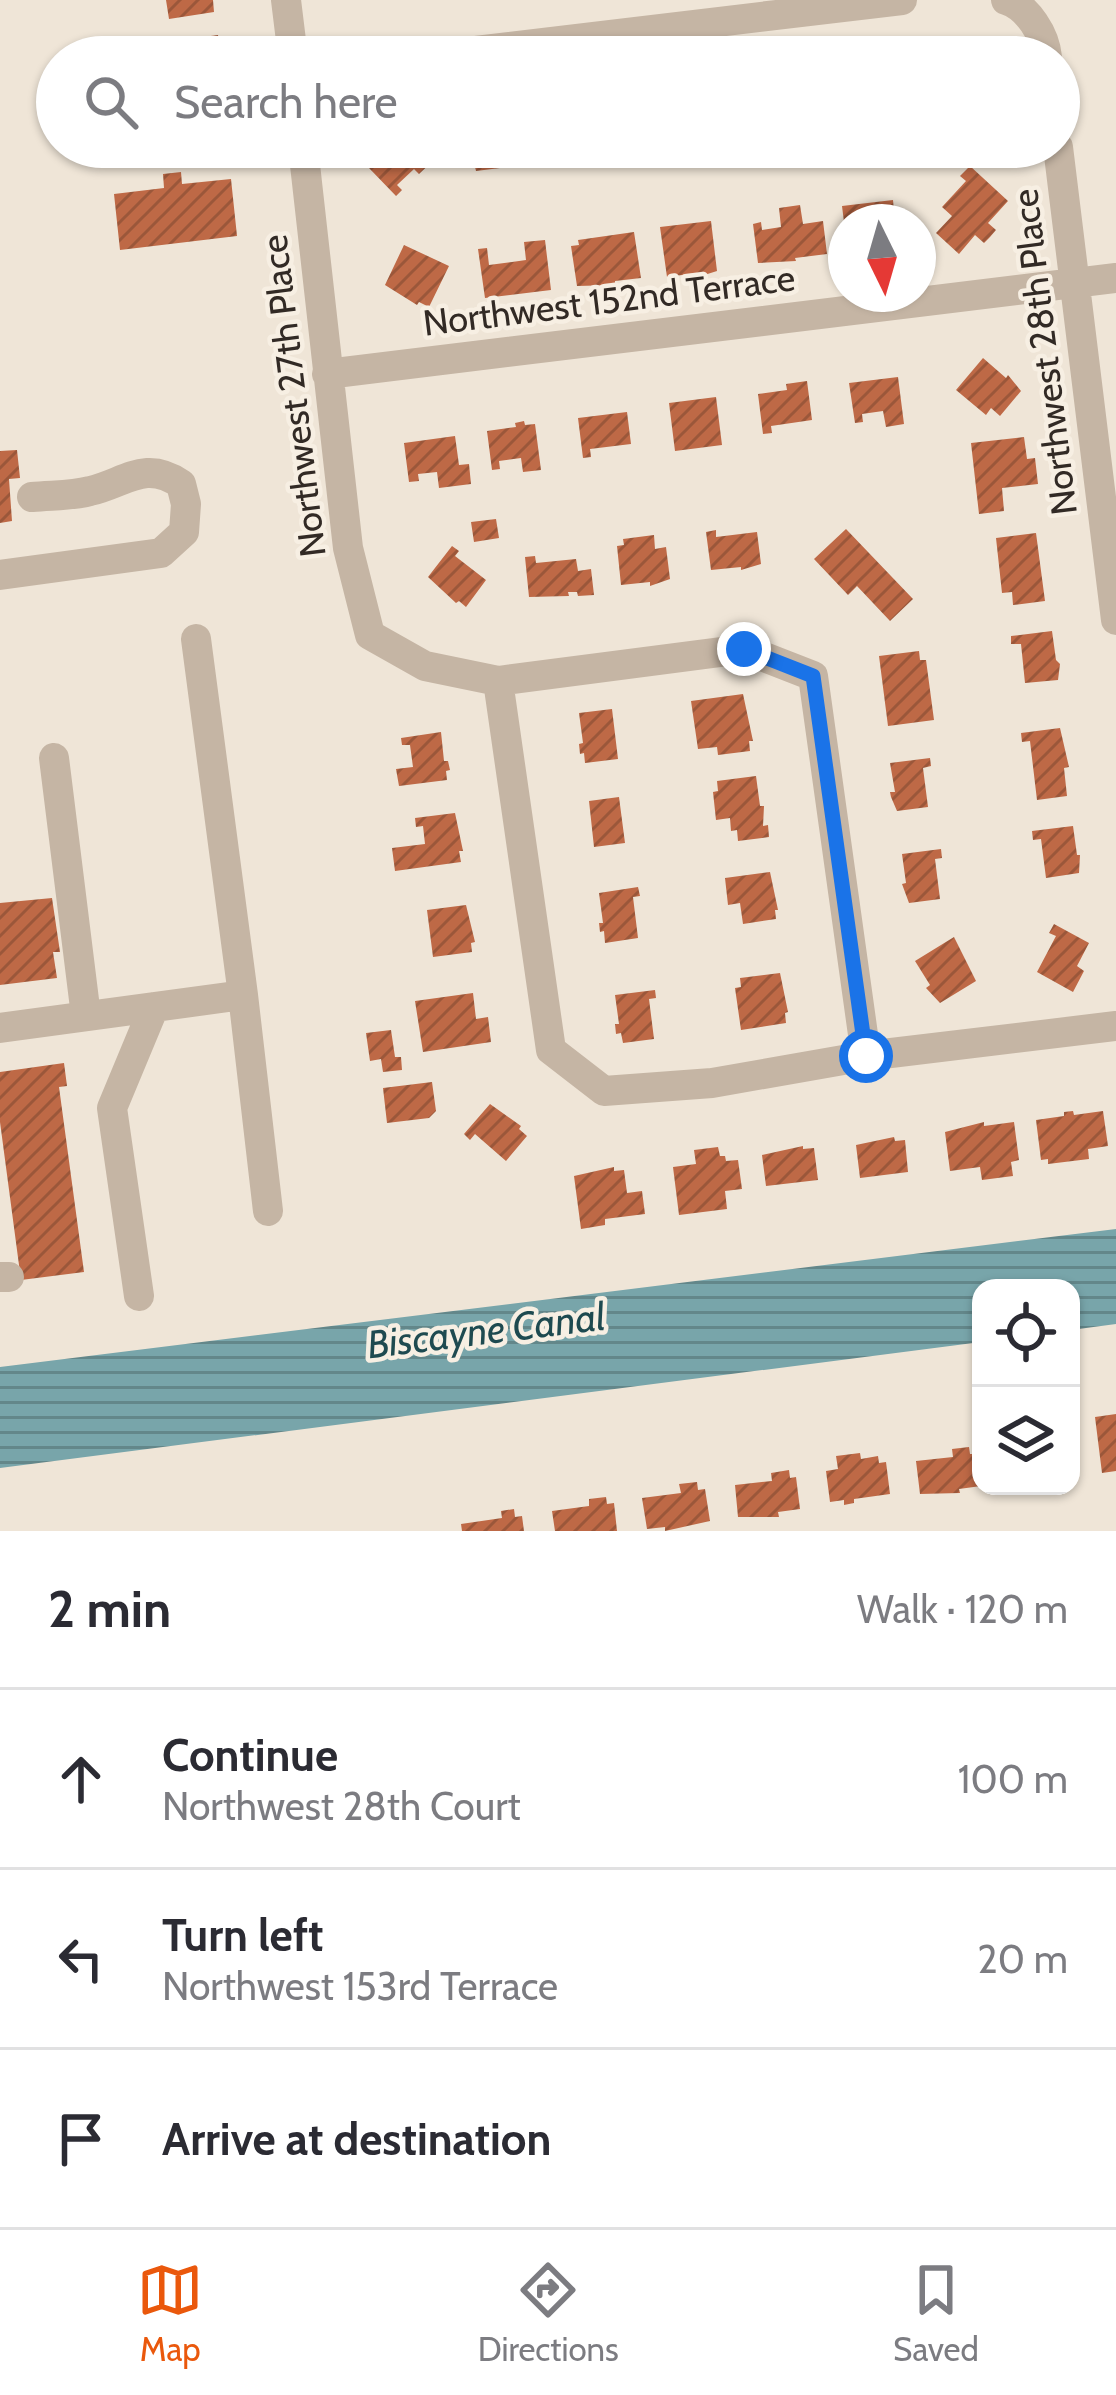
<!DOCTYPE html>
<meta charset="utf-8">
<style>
:root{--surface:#fff;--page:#f7f7f7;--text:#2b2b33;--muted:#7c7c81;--line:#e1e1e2;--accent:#ea580c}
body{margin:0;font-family:Cabin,sans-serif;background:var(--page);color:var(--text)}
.controls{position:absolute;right:36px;bottom:36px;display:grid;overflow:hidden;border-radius:24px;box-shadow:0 3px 9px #0004}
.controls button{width:108px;height:108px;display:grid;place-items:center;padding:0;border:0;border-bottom:3px solid var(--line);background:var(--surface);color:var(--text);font:60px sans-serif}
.compass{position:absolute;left:828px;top:204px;width:108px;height:108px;border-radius:50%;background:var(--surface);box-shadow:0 3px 9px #0004;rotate:175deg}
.stop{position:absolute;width:36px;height:36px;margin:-27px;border:9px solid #1a73e8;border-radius:50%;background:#fff}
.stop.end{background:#1a73e8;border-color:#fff;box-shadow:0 3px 12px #0008}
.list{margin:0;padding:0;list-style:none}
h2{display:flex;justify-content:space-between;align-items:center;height:156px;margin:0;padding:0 48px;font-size:51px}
h2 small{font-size:39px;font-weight:400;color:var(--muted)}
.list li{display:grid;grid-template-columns:78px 1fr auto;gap:36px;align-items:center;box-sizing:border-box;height:180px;padding:0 48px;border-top:3px solid var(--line)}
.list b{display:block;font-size:45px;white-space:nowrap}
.list p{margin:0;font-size:39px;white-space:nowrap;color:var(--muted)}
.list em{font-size:39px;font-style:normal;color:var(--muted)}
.icon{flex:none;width:66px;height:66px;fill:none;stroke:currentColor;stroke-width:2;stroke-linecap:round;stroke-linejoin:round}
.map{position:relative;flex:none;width:1116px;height:1531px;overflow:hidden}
.search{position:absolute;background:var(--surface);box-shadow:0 3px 9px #0004;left:36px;right:36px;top:36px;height:132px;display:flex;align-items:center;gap:30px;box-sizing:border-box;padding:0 42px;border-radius:66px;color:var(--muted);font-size:45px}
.sheet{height:696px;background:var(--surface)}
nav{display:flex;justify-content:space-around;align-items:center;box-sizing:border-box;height:168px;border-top:3px solid var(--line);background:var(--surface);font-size:33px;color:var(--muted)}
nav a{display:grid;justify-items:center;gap:6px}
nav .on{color:var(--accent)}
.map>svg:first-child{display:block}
</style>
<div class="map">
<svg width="1116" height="1531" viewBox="0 0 1116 1531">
<defs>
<pattern id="water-rules" width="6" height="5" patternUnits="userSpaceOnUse" patternTransform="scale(3)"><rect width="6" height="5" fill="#78a5aa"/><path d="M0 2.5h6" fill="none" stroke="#63878a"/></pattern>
<pattern id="building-hatch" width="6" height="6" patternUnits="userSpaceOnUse" patternTransform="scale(3)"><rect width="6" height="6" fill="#be6946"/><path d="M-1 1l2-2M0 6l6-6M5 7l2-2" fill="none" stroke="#9b573a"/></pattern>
</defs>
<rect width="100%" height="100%" fill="#efe5d7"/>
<!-- water -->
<path fill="url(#water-rules)" d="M1116,1229V1324L1071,1330V1288H981V1342L0,1468V1367Z"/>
<!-- building -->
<path fill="url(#building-hatch)" d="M166,0H213L214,12L169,19Z
M218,35L221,57H176L174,41Z
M392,147H436L431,151L437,157L419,174L414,169L397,185L402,190L396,196L369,168Z
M466,147H530L532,164L476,171L475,167L468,168Z
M970,166L1008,201L988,223L996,230L990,237L984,243L975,235L959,254L936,233L952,216L942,207L966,181L960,176Z
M181,172L182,184L231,179L237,236L120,250L114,194L164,188L163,174Z
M893,200L895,222H844L842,206Z
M800,205L803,224L823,221L827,254L795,258L796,261L758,263L753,224L761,222L762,230L781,227L779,208Z
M711,221L717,271L698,277L697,273L667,277L660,227Z
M634,232L641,278L615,281V285L577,286L571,246L579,245L578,240Z
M545,240L551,290L485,298L478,249L487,248L489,265L512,262L526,260L524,242Z
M404,245L449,266L429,307L419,302L417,305L385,285Z
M983,358L1006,378L1008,375L1021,391L1000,416L991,408L986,415L956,390Z
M898,377L904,424L886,427L883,411L862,414L863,422L855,423L849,383Z
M807,381L812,420L771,426L772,433L763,434L758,394L787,390L786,384Z
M716,397L722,445L675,451L669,403Z
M627,412L631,444L590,449L591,457L583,458L578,418Z
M524,421L525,425L535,424L541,470L523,472L521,458L499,461L500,469L492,470L487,431L516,427L515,423Z
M455,436L459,465L469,464L471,484L439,488L437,472L418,474L419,481L409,482L404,443Z
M1024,437L1027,459L1035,458L1038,484L1002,488L1004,511L979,514L971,443Z
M17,450L20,478L9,479L12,521L0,523V451Z
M496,519L499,538L474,542L471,522Z
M846,529L913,599L890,621L857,586L848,595L814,559Z
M716,530V537L757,532L761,564L741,570V567L711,570L706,532Z
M1036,533L1045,601L1013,605L1012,592L1002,593L996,538Z
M654,535L655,549L666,547L670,579L650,586V582L621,585L617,546L624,545L623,539Z
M452,546L459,551L455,556L486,580L466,607L459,601L456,603L428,577Z
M535,556L536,563L576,559L578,571L591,569L594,595L578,596L577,592H568L569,596L529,597L525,557Z
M1052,631L1056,660L1060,664L1058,680L1025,683L1021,644H1011V636Z
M919,651L920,660H926L934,720L888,726L879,656Z
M743,694L753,741H749L750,751L718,755L717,747L698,749L691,701Z
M612,709L618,759L585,763L584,753L580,754L579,744L583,743L579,713Z
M1060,728L1069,767L1064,768L1067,796L1037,800L1030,741L1022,742L1021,733Z
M441,732L444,761H448L450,770L446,771L447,780L399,786L396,769L413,767L410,745H402L401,738Z
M930,758L931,766L923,768L928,807L897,811L891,797L890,792H895L890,763Z
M756,776L760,806H764L763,826L768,825L769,837L738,841L737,830L731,831L730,818L716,820L713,792L718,791L717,781Z
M619,797L625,843L594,847L589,801Z
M455,813L463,851H459L461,862L395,871L392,848L425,844L423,826L416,827L415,818Z
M1073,826L1077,855H1080L1079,873L1046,878L1041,839L1033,840L1032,831Z
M941,849L942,858L935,859L940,899L909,903L902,884L906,883L902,854Z
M770,872L778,910H775L776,919L743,924L740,903L728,905L725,878Z
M638,887L640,896L633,897L638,938L605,943L604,931L600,932L599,923H603L599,893Z
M52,898L60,952H53L57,978L0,985V903Z
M466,905L475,942L471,943L472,952L433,957L427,910Z
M1054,924L1089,943L1077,966L1084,971L1073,992L1037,972L1056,936L1049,933Z
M954,937L976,981L940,1003L926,988L930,985L915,961Z
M780,973L788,1012L785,1013L786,1023L741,1030L735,988L741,987L740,978Z
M655,990L656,998L649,999L654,1039L623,1043L621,1033L616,1034L615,1024H619L615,995Z
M473,993L476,1019L488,1017L491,1042L423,1052L415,1001Z
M391,1030L395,1057H401L402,1070L383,1072L381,1059L370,1061L366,1033Z
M64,1063L67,1086L59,1087L84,1272L21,1280L0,1122V1072Z
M432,1082L436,1111L429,1118L387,1123L383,1088Z
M490,1104L521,1126L519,1129L527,1136L506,1161L475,1134L470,1140L464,1134Z
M1073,1111L1074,1115L1103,1111L1108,1146L1088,1149L1089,1159L1048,1164V1159L1041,1160L1036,1120L1064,1116V1112Z
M984,1122V1126L1014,1122L1019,1160L1011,1162L1013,1176L982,1180L980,1167L950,1171L945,1132Z
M894,1137L895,1141L905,1140L908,1172L860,1178L856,1145Z
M803,1146V1149L814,1148L818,1180L766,1186L762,1155Z
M718,1147L720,1156H725L726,1161L738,1160L742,1189L725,1191L727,1209L679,1215L673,1167L696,1164L694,1150Z
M614,1167V1171L624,1170L627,1193L642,1191L645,1214L605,1219V1225L581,1229L574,1176Z
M1116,1414V1471L1102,1473L1095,1417Z
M969,1447L970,1454H976L981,1486L959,1489L960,1493L920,1494L916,1461L953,1457L952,1449Z
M860,1453L861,1459L878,1456L879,1463L886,1462L890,1494L854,1499V1503L844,1505V1500L830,1502L826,1471L838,1469L836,1456Z
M789,1470L790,1478L796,1477L800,1509L778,1512L779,1517H738L735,1485L772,1481L771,1473Z
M697,1482L698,1490L705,1489L710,1521L665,1531V1527L647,1529L642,1498L681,1493L679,1484Z
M606,1497L607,1504L614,1503L617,1531H555L552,1511L589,1506V1499Z
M514,1509L515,1517L522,1516L524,1531H462L461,1524L502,1518L501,1511Z"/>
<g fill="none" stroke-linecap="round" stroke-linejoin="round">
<!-- minor -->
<path stroke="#c5b5a4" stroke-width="30" d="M286,0L293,57
M1006,0C1028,7 1045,35 1047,57
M425,57L902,0
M303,147L348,548L370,635L425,666L498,681L744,649L813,676L866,1056
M1058,147L1116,620
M327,374L1116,278
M0,575L161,553L184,532L186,504L181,484C145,459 125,483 90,491C72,496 51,495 32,497
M196,639L243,995
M498,681L551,1050L604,1091L712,1083L866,1056L1116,1026
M54,758L86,1016
M0,1028L243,995L268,1211
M0,1277H9
M139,1296L112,1108L154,1007"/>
</g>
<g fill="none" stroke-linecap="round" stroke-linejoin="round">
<!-- route -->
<path stroke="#1a73e8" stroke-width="15" d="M744,649L813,676L866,1056"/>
</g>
<g text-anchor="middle" stroke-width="9" stroke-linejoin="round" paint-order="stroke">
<!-- street labels -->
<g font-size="36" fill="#322a25" stroke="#f7efe3">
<text transform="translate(609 300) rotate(-7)" y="13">Northwest 152nd Terrace</text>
<text transform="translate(1044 352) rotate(-97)" y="13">Northwest 28th Place</text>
<text transform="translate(293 396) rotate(-97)" y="13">Northwest 27th Place</text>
</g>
<!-- water labels -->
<g font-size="39" font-style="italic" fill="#1e4a50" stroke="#f7efe3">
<text transform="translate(486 1330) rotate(-7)" y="14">Biscayne Canal</text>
</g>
</g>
</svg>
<div class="controls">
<button><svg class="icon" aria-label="locate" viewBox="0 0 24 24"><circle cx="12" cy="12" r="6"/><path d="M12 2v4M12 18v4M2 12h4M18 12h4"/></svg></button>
<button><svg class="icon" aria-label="layers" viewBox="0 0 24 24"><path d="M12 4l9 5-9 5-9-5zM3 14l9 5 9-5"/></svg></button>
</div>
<svg class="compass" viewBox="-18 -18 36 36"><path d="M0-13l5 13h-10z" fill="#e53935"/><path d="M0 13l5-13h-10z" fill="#7c7c81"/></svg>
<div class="stop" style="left:866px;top:1056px"></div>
<div class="stop end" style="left:744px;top:649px"></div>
<div class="search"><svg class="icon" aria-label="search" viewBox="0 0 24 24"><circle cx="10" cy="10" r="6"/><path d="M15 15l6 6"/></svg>Search here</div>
</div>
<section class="sheet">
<h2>2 min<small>Walk · 120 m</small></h2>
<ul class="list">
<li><svg class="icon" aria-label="ahead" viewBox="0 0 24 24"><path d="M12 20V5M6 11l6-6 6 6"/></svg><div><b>Continue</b><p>Northwest 28th Court</p></div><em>100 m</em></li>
<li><svg class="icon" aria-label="left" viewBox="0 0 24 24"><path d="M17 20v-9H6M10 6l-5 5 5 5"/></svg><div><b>Turn left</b><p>Northwest 153rd Terrace</p></div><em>20 m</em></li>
<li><svg class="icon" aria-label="arrive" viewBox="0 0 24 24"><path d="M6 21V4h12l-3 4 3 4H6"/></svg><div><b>Arrive at destination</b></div></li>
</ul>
</section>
<nav>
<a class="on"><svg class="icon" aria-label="map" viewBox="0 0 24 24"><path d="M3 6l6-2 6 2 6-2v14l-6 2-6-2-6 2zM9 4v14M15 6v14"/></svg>Map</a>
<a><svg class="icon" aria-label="directions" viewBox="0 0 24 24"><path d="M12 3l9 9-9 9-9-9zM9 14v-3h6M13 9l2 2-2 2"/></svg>Directions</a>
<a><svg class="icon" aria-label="saved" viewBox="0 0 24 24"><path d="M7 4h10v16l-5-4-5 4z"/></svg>Saved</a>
</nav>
